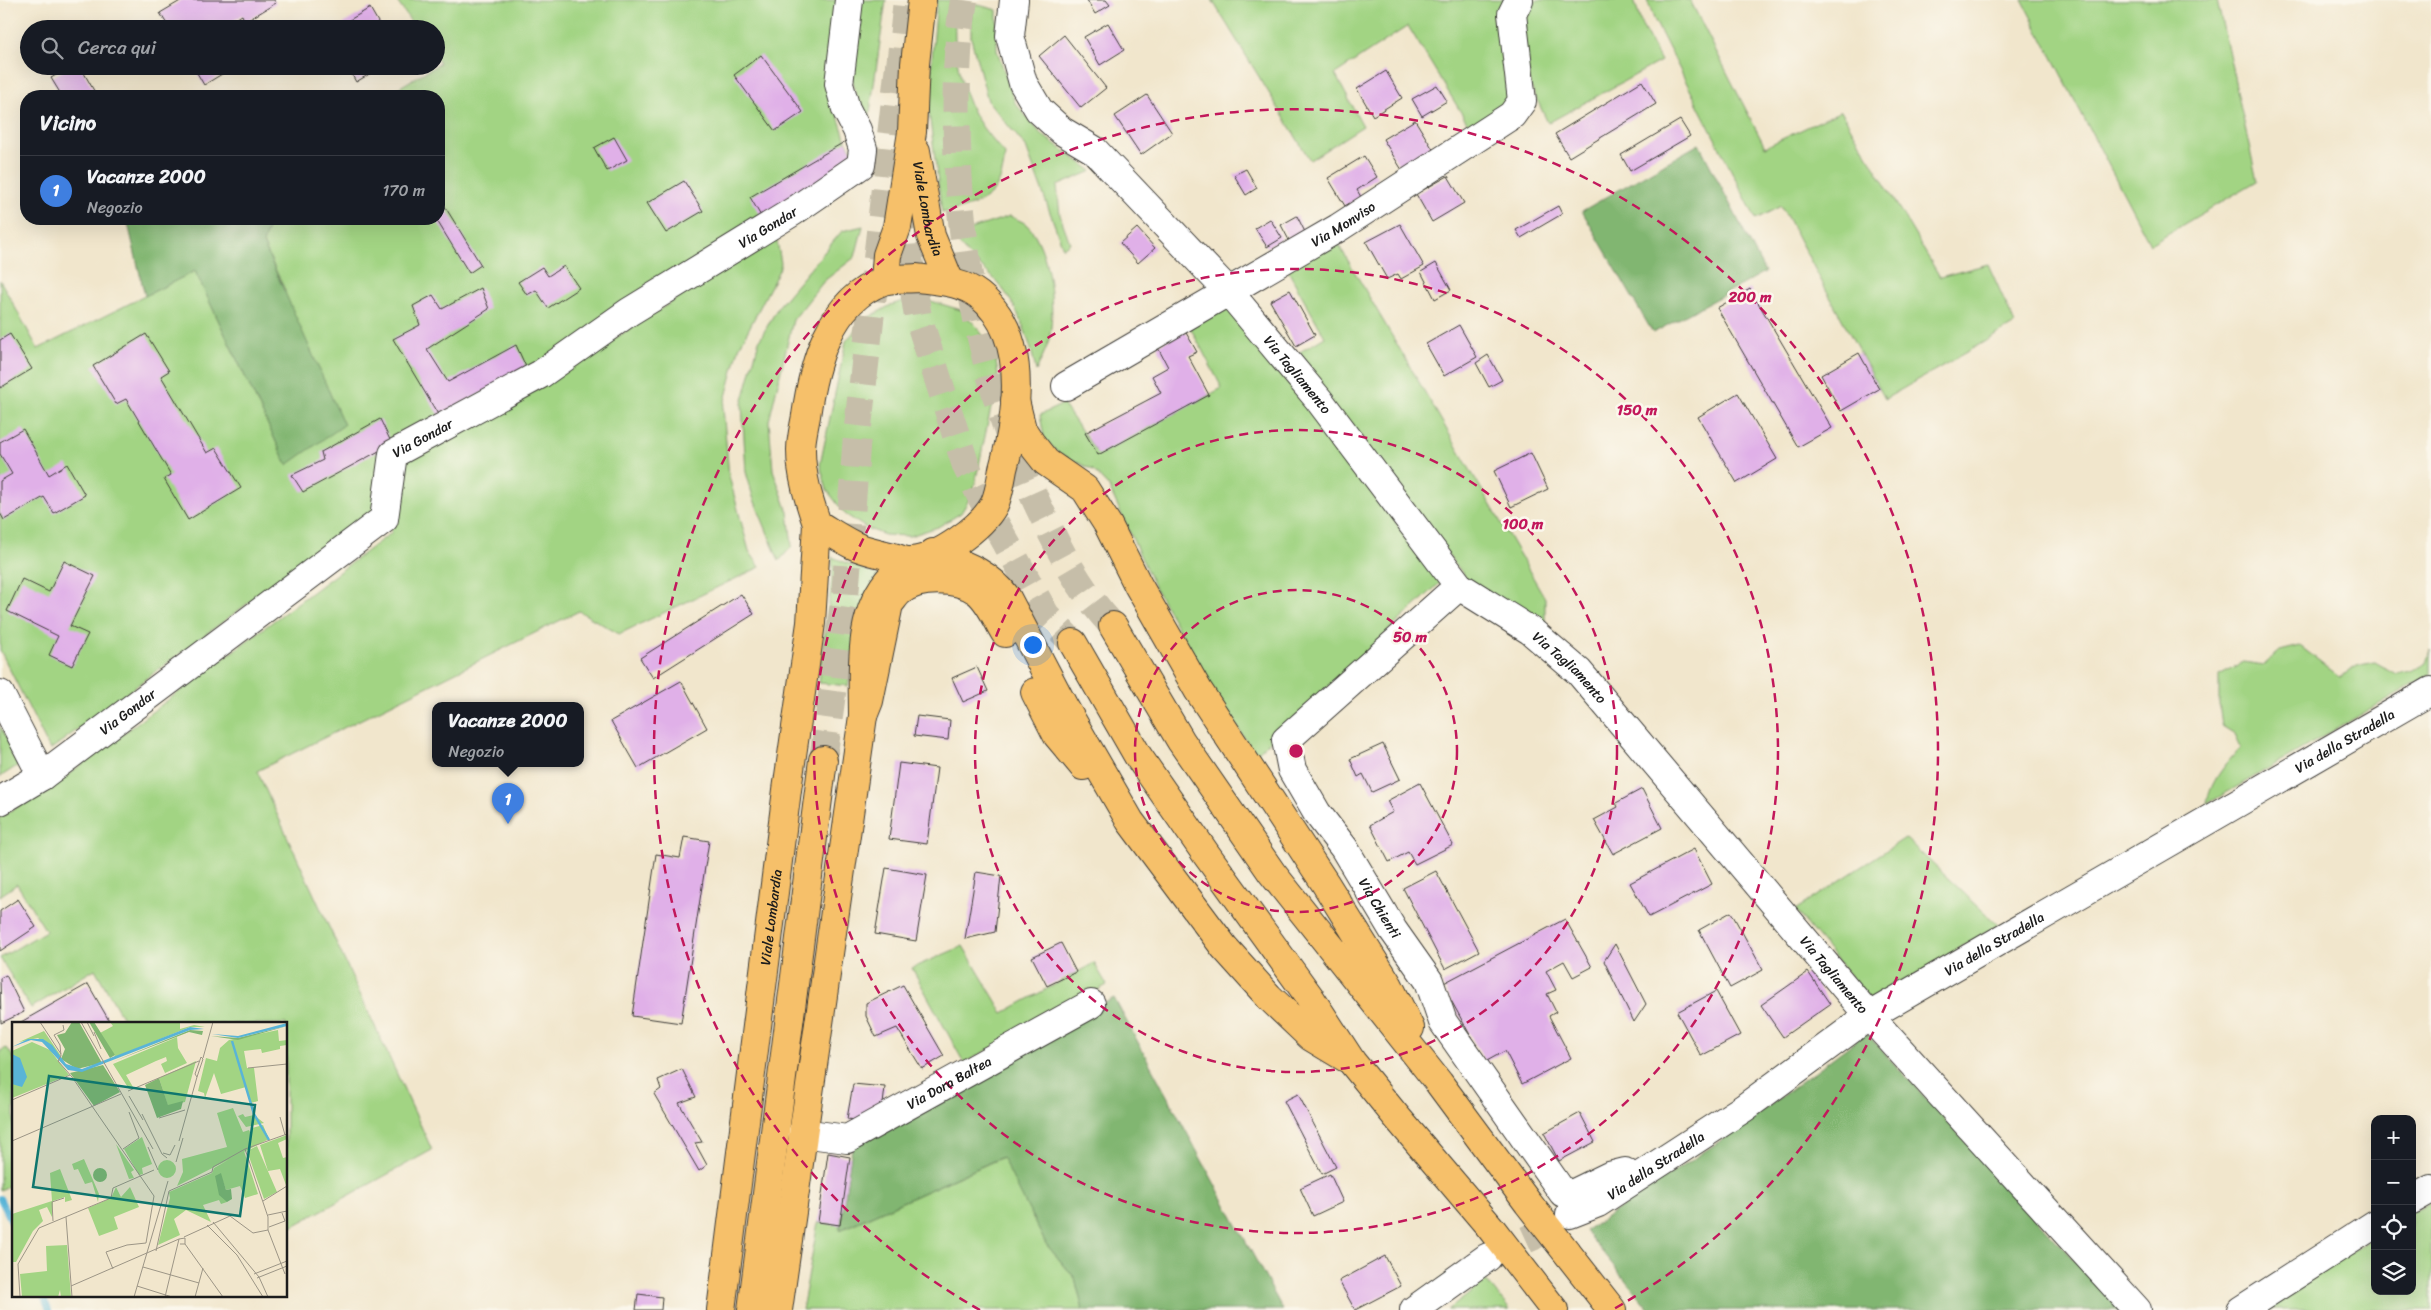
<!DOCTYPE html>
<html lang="it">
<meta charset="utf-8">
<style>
:root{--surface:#171b24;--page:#20242c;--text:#f1f3f6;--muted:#9ea1a6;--line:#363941;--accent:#8c9099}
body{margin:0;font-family:Sriracha,sans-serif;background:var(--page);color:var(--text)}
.controls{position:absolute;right:15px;bottom:15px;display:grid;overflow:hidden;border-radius:10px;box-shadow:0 5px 20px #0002}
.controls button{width:45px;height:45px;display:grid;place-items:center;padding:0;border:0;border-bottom:1px solid var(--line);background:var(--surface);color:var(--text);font:25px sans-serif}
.you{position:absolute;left:1032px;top:644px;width:18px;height:18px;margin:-12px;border:4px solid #fff;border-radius:50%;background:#1a73e8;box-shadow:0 0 0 8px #1a73e833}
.badge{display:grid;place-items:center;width:32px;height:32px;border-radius:50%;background:var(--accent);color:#fff;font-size:16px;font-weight:700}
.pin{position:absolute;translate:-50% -41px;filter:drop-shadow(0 1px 2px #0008)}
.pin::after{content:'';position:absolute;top:26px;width:18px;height:15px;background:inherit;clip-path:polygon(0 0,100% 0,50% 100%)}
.popup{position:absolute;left:432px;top:702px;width:152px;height:65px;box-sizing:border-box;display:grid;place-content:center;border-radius:10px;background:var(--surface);filter:drop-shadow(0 1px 4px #0005);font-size:16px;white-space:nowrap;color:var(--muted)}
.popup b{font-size:19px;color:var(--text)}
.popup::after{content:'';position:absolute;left:50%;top:100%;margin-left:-10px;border:10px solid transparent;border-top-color:var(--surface)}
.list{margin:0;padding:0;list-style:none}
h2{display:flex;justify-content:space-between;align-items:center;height:65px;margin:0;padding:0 20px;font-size:21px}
h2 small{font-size:16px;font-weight:400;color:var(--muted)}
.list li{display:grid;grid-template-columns:32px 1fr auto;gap:15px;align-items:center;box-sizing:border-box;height:70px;padding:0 20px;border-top:1px solid var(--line)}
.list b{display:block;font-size:19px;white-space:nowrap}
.list p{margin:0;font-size:16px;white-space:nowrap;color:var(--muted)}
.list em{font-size:16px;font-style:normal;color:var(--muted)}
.icon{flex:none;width:28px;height:28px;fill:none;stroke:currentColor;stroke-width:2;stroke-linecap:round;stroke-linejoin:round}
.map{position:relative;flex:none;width:2431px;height:1310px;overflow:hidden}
.search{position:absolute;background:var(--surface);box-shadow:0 5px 20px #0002;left:20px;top:20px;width:425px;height:55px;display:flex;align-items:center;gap:12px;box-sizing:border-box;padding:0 18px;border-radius:28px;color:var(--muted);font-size:19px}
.panel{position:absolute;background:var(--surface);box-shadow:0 5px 20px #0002;left:20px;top:90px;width:425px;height:135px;border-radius:20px}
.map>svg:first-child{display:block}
</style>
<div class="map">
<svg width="2431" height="1310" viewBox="0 0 2431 1310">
<rect width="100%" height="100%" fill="#fbf7ec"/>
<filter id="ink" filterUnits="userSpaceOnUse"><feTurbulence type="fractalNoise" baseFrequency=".02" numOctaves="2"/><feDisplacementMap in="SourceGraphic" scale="10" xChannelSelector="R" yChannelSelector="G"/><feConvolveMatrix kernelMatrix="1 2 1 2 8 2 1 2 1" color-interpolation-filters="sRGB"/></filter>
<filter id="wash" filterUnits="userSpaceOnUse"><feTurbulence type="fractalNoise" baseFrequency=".0096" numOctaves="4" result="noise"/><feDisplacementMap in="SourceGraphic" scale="20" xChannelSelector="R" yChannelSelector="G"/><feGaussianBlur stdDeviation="1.12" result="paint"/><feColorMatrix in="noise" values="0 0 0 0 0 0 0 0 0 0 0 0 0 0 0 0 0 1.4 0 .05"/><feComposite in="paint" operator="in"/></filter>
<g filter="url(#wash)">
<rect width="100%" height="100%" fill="#f1e6cc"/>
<!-- green -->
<path fill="#a2d483" stroke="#5f7850" d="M396,0H839L829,88L846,141L858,162L535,367L408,436L375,509L50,750L0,650V280L38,349L195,271L287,465L285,290L263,243L271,219H439V96H385L440,63L436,58V29H416Z
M860,0H886L867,133L852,78Z
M937,0H957C951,37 957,84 976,117C984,131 995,143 1005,154C1001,200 983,203 942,213L928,105Z
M1212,0H1511L1514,100L1473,132L1408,26L1335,74L1363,126L1310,160Z
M1538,0H1634L1642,26L1661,61L1548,123L1530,85L1521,29L1529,5Z
M1647,0H1690L1765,147L1841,111L1940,277L1988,264L2015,324L1885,399L1781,206L1756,219L1654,19Z
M2022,0H2217L2257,181L2150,244Z
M971,3L997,10V50L1015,103L1041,134L1092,171L1057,186L1060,215L1070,243L1063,248L1026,147L988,101L971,38Z
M1010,216C1015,219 1023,221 1027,225C1050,246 1057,314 1048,343C1045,352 1040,362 1036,371C1030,340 1019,308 998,283C984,267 963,255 954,235Z
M863,226L855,257L824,281L793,320L769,421L773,470L788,512L792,546L779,561L753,497L746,472L742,404L759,341L778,307L842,231Z
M776,235L781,263L779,270L739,348L723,408L729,476L749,551L760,567L619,634L579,611L257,771L432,1150L286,1230V1024H126L95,969L31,1008L0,958L46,931L17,884L0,896V817L49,789L391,533L402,463L536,389Z
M1336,240L1545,598V621L1541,630L1471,584L1293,356L1325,337L1286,267Z
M906,300L931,301L961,310L977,327L995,354L998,375L973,493L961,513L938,527L910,536L885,535L866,528L845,514L827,490L820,465L846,341L864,320L891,305Z
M1227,308L1307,404L1441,582L1255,755L1207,679L1154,586L1109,487L1093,470L1057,452L1044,438L1040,415L1063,404L1098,454L1209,395L1222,388L1190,327Z
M832,557L880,576L866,595L848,686L819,683L833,570Z
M2300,646L2340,677L2357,666L2375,662L2396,674L2411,671L2427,662L2431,650V674L2207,804C2210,781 2226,764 2241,747L2235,734L2222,726L2219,704V675L2244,662L2264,665L2280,651Z
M0,726L20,764L0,777Z
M1905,838L1998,925L1871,1001L1795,910Z
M963,946L1003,1013L1094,963L1107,985L964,1063L912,968Z
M7,1048L14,1058V1184L0,1190V1051Z
M1003,1157L1046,1244L1075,1278L1083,1310H802L818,1222L840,1225V1230Z
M2431,1201V1310H2258L2375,1236V1291H2412V1212Z
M1486,1281L1510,1310H1448Z"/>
<!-- forest -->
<path fill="#81b671" stroke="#4e6946" d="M1699,144L1765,272L1653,333L1582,211Z
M127,219H271L263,243L344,425L287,465L195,271L145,296Z
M1114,998L1283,1310H1083L1075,1278L1046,1244L1002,1157L840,1230L853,1141Z
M1866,1033L2120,1310H1650L1585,1231L1738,1129Z"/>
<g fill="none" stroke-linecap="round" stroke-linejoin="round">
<!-- stream -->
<path stroke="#59b4d7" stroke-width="6" d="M0,1198L14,1228
M43,1296L49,1310"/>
</g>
<g id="blocks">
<!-- building -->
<path fill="#e0b0e8" d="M182,0H274L276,3L245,22L242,15L220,29H170L160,13Z
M1087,0H1106L1110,5L1095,14Z
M370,8L382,29H334Z
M267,19L273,29H256L255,27Z
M1108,23L1124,50L1100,65L1084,37Z
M1064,35L1106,88L1081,108L1039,56Z
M761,55L803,112L775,131L734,75Z
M71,66H80L97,96H62L51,78Z
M193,66H235L204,85Z
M347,66H383L356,82Z
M1386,71L1402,98L1373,116L1357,89Z
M1642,81L1656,104L1569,157L1555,134Z
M1437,85L1447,101L1422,116L1412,99Z
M1147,95L1172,133L1141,155L1115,116Z
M1415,120L1434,151L1402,170L1383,139Z
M1680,120L1690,136L1630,171L1621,155Z
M614,137L627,160L607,171L594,148Z
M846,141L858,162L762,218L750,197Z
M1364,156L1377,177L1357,190L1361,197L1345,206L1328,178Z
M1246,169L1257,188L1246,195L1234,175Z
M1448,176L1464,203L1432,222L1416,194Z
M684,181L703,211L666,233L647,203Z
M439,197L481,265L469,273L436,219H439Z
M1558,206L1562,214L1521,238L1516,230Z
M1297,216L1306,234L1290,242L1281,225Z
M1270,219L1282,238L1267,247L1255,228Z
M1400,224L1424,266L1401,279L1398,274L1387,279L1366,242Z
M1137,228L1155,248L1138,263L1120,243Z
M1436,263L1451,290L1435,299L1421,272Z
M564,266L579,288L548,308L536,290L527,295L518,282L542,267L548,276Z
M481,288L489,309L427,349L448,382L516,345L527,369L439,416L393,339L420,325L413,306L433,295L442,309Z
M1750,289L1832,428L1798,447L1717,308Z
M1290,290L1315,335L1296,346L1270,301Z
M1459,325L1477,357L1444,376L1426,344Z
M1185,331L1197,352L1188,356L1209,395L1098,455L1085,433L1161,393L1152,376L1168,367L1157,346Z
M10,334L32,369L0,388V340Z
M146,334L169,371L161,376L207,453L216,448L241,488L188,520L164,479L171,475L126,399L116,404L93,366Z
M1859,353L1879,389L1841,411L1821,375Z
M1488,355L1502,380L1489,387L1476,363Z
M1738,393L1777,459L1737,483L1698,417Z
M380,419L392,444L303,492L292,475L323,460L321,452Z
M23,429L49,475L67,464L85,495L54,513L44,497L4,520L0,513V481L12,474L0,454V442Z
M1531,453L1548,489L1511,507L1494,471Z
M64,561L95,576L70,626L88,634L72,666L49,655L58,636L7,611L22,579L49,592Z
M741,594L754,614L653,678L640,658Z
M977,667L988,691L963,702L952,678Z
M681,681L707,728L638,768L611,721Z
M917,716L950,720L948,740L914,736Z
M1383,744L1400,779L1372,792L1363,774L1358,777L1350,759Z
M899,763L937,768L927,844L889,839Z
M1420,783L1453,845L1415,864L1408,852L1389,862L1370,825L1393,812L1387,801Z
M1642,789L1662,828L1613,854L1594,820L1618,807L1616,803Z
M684,837L709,841L681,1023L632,1016L656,854L680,858Z
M1694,849L1712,884L1649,917L1630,883Z
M886,868L927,875L916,941L875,934Z
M1436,871L1479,951L1445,969L1403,888Z
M976,872L1001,876L995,932L965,939Z
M18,899L36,927L0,951V911Z
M1731,912L1763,970L1730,988L1699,930Z
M1565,919L1592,967L1573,977L1564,961L1546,971L1556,990L1547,994L1556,1012L1549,1016L1571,1058L1522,1084L1505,1051L1485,1062L1442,984Z
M1061,943L1076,972L1047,986L1032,957Z
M1615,944L1646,1004L1634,1022L1604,961Z
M1808,972L1830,1004L1783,1037L1761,1005Z
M6,975L24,1012L1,1023L0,978Z
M88,984L111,1024H22L21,1022Z
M903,985L944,1056L922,1069L897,1028L876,1037L866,1016V1003Z
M1716,991L1740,1035L1701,1056L1677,1012Z
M682,1069L696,1097L679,1103L702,1142L695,1143L707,1165L699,1171L654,1094L661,1089L658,1080Z
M853,1084L885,1087L882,1113L867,1121L847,1119Z
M1298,1094L1336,1167L1322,1174L1284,1101Z
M1580,1113L1595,1142L1559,1161L1544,1133Z
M828,1153L850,1157L840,1225L818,1222Z
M1330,1174L1343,1202L1313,1216L1300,1188Z
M1385,1256L1401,1286L1355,1310L1339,1281Z
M638,1294L662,1297L661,1310H636Z"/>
</g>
</g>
<g filter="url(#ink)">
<use href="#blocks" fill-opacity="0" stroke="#3c3a36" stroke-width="1"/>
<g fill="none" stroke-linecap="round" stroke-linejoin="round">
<!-- minor-tunnel -->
<path stroke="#c6bea9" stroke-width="28" stroke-dasharray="28 14" stroke-linecap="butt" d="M1488,1257L1532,1237L1566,1216"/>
<!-- highway-tunnel -->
<path stroke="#c6bea9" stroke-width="28" stroke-dasharray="28 14" stroke-linecap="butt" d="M964,0C956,48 956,95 957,143C961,275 987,403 1046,522C1065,561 1083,594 1113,626
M899,76L907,0
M904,203L908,251L918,317L966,466L982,499L1046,615L1073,643
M823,760L845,597L857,435L900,56"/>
<!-- minor casing -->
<g stroke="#3c3a36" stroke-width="30">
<g id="minor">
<path id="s1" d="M1014,0L1010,36L1023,83L1039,110L1062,131L1094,150L1229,292L1319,400L1459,586L1531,631L1579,672L1869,1016L2137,1310"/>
<path id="s2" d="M1066,386L1338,228L1512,115L1522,101L1512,14L1519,0"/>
<path id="s3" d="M1459,586L1286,740L1292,770L1317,813L1344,848L1393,930L1429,981L1443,1022L1563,1193L1570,1195L1609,1176L1625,1172"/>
<path d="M0,694L42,776"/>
<path id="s4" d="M0,801L42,776L384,519L393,454L541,374L629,312L794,211L861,165L863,149L857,130L846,109L839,84L849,0"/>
<path id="s5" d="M802,1133L847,1139L1091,1004"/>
<path d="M2412,1200L2431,1189"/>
<path id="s6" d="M1570,1214L1598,1203L1744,1108L1869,1016L2431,691"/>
<path d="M1414,1310L1488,1257"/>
<path d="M2241,1310L2375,1224"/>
</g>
</g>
<!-- major casing -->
<g stroke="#3c3a36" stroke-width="30">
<g id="major">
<path id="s7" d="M916,151L931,236L950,282"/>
<path d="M917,278C938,281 961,281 979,295C1030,336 1018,414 1003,469C1001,480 999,495 994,505C981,528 938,559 911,561C906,562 898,558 893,557C880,553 865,551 853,545C841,539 829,531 817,524C809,500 801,476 801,450C801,439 804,427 806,416C813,365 829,301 883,281C893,278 907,279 917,278Z"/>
<path d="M885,280L887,255L897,227L912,132L915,64L922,0"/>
<path id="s8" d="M721,1310L787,790L811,623L817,524"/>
<path d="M778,1310L863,716C863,669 857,614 892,576C897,571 904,566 910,562"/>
</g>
</g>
<!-- highway casing -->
<g stroke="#3c3a36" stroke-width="30">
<path id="highway" d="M1015,401L1022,429L1031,443L1046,462L1085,489L1108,525L1138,585L1198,690L1325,883L1389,986L1410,1028
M933,553C962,564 989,572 1007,598L1063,705L1130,821L1224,947L1269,997L1311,1037L1346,1058
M1113,626L1181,741L1272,873L1439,1083L1528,1203L1612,1310
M1073,643L1138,756L1206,854L1309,996L1352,1062L1395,1115L1490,1227L1554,1310
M1035,692L1057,735L1083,766
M863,716L869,701L889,604C892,601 895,596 899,592C918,576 957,577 977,591C990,601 997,620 1005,633
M752,1310L823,760"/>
</g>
<!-- minor -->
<use href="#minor" stroke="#fff" stroke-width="28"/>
<!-- major -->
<use href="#major" stroke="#f6c06b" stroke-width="28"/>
<!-- highway -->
<use href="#highway" stroke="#f6c06b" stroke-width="28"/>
</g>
</g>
<!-- distance rings -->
<g fill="none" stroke="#c2185b" stroke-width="2.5" stroke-dasharray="9 6">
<circle cx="1296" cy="751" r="161"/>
<circle cx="1296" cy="751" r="321"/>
<circle cx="1296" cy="751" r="482"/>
<path d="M980 1310A642 642 0 1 1 1612 1310"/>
</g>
<g text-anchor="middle" stroke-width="5" stroke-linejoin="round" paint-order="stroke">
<!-- street labels -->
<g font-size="14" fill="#1c1c1c" stroke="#fbf7ec">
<text dy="5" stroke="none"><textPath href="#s7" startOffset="59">Viale Lombardia</textPath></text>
<text dy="5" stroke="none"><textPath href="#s2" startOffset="321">Via Monviso</textPath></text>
<text dy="5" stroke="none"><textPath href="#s4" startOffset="981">Via Gondar</textPath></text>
<text dy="5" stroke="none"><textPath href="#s1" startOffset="488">Via Tagliamento</textPath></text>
<text dy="5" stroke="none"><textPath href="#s4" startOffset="576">Via Gondar</textPath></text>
<text dy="5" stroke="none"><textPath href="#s1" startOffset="892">Via Tagliamento</textPath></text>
<text dy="5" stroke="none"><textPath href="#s4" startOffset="156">Via Gondar</textPath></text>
<text dy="5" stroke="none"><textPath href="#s6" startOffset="909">Via della Stradella</textPath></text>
<text dy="5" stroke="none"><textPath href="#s3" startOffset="426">Via Chienti</textPath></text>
<text dy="5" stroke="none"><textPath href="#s8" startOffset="396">Viale Lombardia</textPath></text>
<text dy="5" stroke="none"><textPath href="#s6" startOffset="504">Via della Stradella</textPath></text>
<text dy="5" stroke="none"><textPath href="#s1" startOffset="1298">Via Tagliamento</textPath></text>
<text dy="5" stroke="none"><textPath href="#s5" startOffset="162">Via Dora Baltea</textPath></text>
<text dy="5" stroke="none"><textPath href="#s6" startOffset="99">Via della Stradella</textPath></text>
</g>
</g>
<!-- overview -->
<g transform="translate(12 1022)">
<rect width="275" height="275" fill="#f1e6cc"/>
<path d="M98,0H168V7L182,3L193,5H178L98,37L103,34L88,11L101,4ZM266,8L267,19L275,18V23L268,24V27L250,31L249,27L232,29L235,46H242L246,79L239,81L234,65L209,72L202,51L193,76L192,71L186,69L194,36L205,39L208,26L217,18ZM32,9L49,34L48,35L43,28L26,16L7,20ZM165,15L166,26L175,41L153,51L149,42L155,39L154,35L144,39L114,53L121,65L117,67L101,42ZM20,20L38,28L57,53L0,76V29ZM184,39L173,80L156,84L147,56ZM221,86L231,110L237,108L239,112L240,106L251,103L257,117L165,164L171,150L170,137L215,125L205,91ZM231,92L233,95L242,93L252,101L234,105L226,94ZM275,113V117L266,121L271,136L275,135L274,163L268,147L256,149L248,123ZM130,115L142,147L140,142L130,146L131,152L127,153L112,127ZM104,122L122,148L119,150L122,156L117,157ZM245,124L265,170L252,177L235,129ZM232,129L246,172L233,176L228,164L214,168L208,151L215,180L209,182L207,178L191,183L199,200L174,188L162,197L168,213L146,223L158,176L157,170L200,151L202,146ZM72,137L87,172L86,180L80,160L73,162L66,147L62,148L60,142ZM146 147a9 9 0 1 1 18 0a9 9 0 1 1-18 0ZM48,147L60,178L53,180V175L41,179L40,195L35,185L27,188L31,199L21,209L4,240H0V192L40,179L38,151ZM104,165L109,175L118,165L127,185L102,195L106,207L87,214L76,186L99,176ZM55,223L59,275H49L48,268L46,275H10L8,252L35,249L34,224Z" fill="#a2d483"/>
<path d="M60,0H67L90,41L65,47L49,37L53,27L45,13L53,11ZM77,0H82L103,33L98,36ZM275,4L226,18L199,14L226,16ZM178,8L191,9L190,13L177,10L100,40ZM91,43L108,70L82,84L58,51ZM147,56L156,83L171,79L169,87L145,96L133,63ZM81 153a7 7 0 1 1 14 0a7 7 0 1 1-14 0ZM209,151L214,168L219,167L220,177L215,180L207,173L203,154Z" fill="#81b671"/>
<path d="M275,1V4L226,16L200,12L226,14ZM178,5L192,7L178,8L70,50L56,48L30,20L19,18L0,25L16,17H31L40,23L54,42L70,47ZM0,32L8,36L15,55L10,65L0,62Z" fill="#59b4d7"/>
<path fill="none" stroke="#59b4d7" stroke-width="2.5" d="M220,19L242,92L257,118"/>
<path fill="none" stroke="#9c9586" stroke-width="1" d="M28,0L49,32M69,0L141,127M75,0L82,14M82,10L89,27M49,34L46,39L60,55L142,174L134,221L115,223L94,230L101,247M49,34L48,23L42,13L52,8L51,3M189,35L191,37L185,55L183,52ZM191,36L201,0M236,46L275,42M116,69L187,39M117,74L131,98M0,78L58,53M130,92L150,132L155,136M268,95L273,113M147,96L173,88M0,119L109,72M167,119L185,55M136,125L146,148M111,127L127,116L117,90M233,127L256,195V208L273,252M151,131L158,133L163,123M164,140L171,116M251,179L275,164M256,193L275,189M54,195L60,275M41,199L40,180L52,176M201,200L247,255L256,275M195,203L225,233L251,275M257,205L273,199L270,191M172,215L218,194L241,211L256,208M173,222L211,275M144,229L157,169L200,150L201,145L233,127L275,112M131,245L187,261M242,252L275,239M245,256L275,244M59,264L167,217M125,264L160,275M8,275L6,242L27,206L99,176L101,166L142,148M122,275L156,159M153,275L167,217L173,216V222H168M183,275L191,246"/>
<path fill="#0f766e" fill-opacity="0.15" stroke="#0f766e" stroke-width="2.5" d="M37,54L243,83L228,194L21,165Z"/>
<rect width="275" height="275" fill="none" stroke="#1c1c1c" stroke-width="2.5"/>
</g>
<circle cx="1296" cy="751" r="8" fill="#c2185b" stroke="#fbf7ec" stroke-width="2.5"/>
<g font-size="15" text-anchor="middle" font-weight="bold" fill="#c2185b" stroke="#fbf7ec" stroke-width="5" stroke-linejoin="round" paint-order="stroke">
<text x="1750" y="302">200 m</text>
<text x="1637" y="415">150 m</text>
<text x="1523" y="529">100 m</text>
<text x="1410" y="642">50 m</text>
</g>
</svg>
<div class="controls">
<button>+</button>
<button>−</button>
<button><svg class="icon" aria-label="locate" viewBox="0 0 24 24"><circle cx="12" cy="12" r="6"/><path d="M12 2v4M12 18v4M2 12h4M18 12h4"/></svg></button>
<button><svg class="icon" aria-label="layers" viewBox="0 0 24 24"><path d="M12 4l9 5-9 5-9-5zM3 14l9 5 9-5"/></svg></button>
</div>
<div class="you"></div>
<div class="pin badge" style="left:508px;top:824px;background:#3f7fe0">1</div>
<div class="popup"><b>Vacanze 2000</b>Negozio</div>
<div class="search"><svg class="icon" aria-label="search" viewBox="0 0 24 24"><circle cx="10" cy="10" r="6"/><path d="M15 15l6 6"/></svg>Cerca qui</div>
<section class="panel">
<h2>Vicino<small></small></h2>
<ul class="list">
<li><span class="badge" style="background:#3f7fe0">1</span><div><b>Vacanze 2000</b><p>Negozio</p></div><em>170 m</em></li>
</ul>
</section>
</div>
